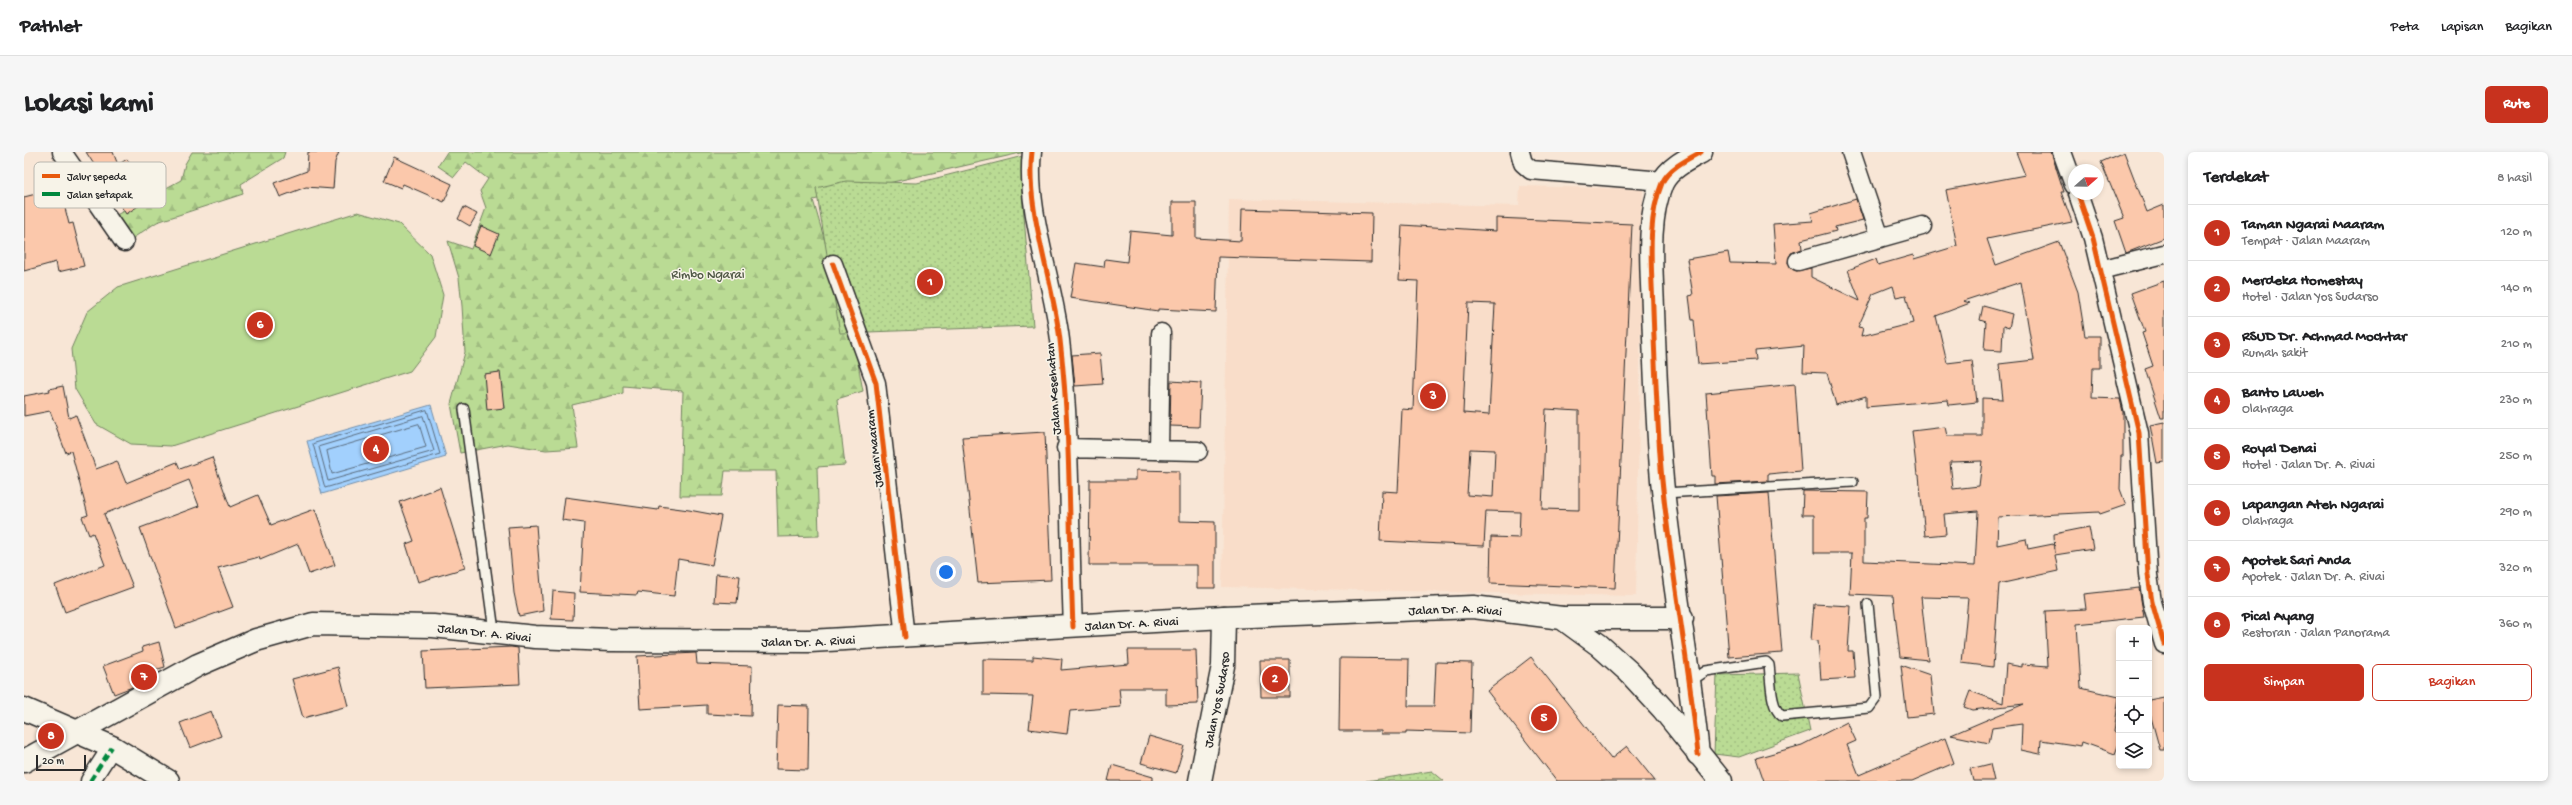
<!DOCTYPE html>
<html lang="id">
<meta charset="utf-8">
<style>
:root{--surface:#fff;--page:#f6f6f6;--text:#202124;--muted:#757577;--line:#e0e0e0;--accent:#c8321e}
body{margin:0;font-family:"Gochi Hand",sans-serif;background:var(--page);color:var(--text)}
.controls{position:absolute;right:12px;bottom:12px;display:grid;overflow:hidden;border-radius:6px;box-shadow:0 2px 6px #0003}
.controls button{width:36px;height:36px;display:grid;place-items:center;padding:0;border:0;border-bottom:1px solid var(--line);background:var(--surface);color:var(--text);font:20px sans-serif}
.compass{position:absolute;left:2044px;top:12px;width:36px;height:36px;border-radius:50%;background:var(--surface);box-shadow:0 2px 6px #0003;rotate:70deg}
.scale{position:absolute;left:12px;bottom:10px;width:50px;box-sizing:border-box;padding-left:4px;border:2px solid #2b2b2b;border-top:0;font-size:11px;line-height:14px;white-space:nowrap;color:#2b2b2b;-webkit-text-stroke:3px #f7f3e8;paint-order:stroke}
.you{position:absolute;left:922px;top:420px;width:14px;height:14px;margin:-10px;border:3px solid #fff;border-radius:50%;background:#1a73e8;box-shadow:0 0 0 6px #1a73e833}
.badge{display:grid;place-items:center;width:26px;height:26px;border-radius:50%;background:var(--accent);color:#fff;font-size:13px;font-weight:700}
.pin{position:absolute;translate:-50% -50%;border:2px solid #fff;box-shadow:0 1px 4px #0006}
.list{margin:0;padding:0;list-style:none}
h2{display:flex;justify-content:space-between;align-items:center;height:52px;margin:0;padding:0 16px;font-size:17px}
h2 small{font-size:13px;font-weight:400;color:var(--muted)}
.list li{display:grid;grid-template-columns:26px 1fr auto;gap:12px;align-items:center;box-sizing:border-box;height:56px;padding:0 16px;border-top:1px solid var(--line)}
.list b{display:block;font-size:15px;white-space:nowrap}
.list p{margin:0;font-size:13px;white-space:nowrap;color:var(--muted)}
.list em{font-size:13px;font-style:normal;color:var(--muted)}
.actions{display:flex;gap:8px;padding:12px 16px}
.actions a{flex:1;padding:9px 0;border:1px solid var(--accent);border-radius:6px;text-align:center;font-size:14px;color:var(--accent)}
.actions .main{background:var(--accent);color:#fff}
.icon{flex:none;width:22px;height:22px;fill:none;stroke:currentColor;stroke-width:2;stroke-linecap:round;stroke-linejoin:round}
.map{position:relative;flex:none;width:2140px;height:629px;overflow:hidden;border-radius:6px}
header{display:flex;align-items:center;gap:24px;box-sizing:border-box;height:56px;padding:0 20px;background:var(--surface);border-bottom:1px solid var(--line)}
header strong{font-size:19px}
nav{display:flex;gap:22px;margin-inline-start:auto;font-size:14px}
.intro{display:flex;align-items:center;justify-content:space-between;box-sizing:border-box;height:96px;padding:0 24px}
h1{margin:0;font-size:28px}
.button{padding:10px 18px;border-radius:6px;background:var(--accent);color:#fff;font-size:14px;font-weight:700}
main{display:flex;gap:24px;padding:0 24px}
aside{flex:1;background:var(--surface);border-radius:6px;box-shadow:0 2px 6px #0003}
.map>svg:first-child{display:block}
</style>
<header>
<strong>Pathlet</strong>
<nav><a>Peta</a><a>Lapisan</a><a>Bagikan</a></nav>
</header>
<div class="intro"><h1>Lokasi kami</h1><a class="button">Rute</a></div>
<main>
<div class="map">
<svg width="2140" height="629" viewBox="0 0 2140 629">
<defs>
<pattern id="forest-firs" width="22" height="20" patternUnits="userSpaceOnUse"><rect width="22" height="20" fill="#badb94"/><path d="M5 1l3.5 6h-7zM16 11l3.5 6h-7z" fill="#a0bc80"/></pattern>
<pattern id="park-dots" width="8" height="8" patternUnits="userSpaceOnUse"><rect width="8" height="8" fill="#badb94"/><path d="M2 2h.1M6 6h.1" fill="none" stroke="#a0bc80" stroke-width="1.8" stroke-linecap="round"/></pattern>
</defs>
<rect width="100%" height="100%" fill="#f8e6d6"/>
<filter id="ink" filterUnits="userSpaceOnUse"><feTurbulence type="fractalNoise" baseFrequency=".025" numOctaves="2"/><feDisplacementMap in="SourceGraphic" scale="8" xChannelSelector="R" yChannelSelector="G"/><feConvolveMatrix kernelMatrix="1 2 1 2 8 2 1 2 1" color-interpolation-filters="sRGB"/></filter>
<g filter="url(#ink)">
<!-- built -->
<path fill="#f9ddc9" d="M1496,34L1619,37L1612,444L1198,435L1205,47L1495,54Z"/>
<!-- grass -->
<path fill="#badb94" stroke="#728360" d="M334,60L375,72L406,102L419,143L412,185L386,219L147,294L107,292L72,272L51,237L47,197L63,160L94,135Z"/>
<!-- forest -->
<path fill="url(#forest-firs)" stroke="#728360" d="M168,0H261L259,6L217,32L219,42L133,70L100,92L85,67L157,28L161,12Z
M423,0H1001L789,48L830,190L839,239L813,247L821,313L793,315L795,384L754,385L752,319H701L698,344H656L659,239L599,234V241L548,253L554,296L522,298L484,292L436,301L427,252L441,200L438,154L435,126L424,89L447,97L462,56L456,39L464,27L442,10L430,25L414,14Z"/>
<!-- park -->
<path fill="url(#park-dots)" stroke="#728360" d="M1003,3L998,40L1009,174L816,181L792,36L822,29L893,31Z
M1774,521L1786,579L1715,605L1690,602L1693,523Z
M1408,619L1420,629H1342Z"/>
<!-- water -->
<path fill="#a2d0fd" stroke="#728ea9" d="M407,253L422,305L298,342L283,289Z"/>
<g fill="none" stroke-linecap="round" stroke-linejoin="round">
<!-- shore -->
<path stroke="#5b6d7f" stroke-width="1" d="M403,258L416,302L301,336L289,292Z
M399,264L410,299L304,329L295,295Z
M395,272L402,295L308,322L303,299Z"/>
</g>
<!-- building -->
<path fill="#fbc8ab" stroke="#2b2b2b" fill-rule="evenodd" d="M62,0H89L94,13L103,7L128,45L102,62Z
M284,0H315L311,10L309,37L282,35L256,45L250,31L283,19Z
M1992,0H2027L2040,40H2037L2048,70L1963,87L1972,113L2035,90L2054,140L2061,184H2076V216H2069L2068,246L2096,247L2099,260V304H2097L2096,337L2102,353L2076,362L2075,360L1974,365L1973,393L2002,387L2004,397L2029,392L2031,401L2030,382L2065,375L2069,397L2031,403L2034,419L1975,432L1969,515L1938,511L1944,446L1897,445L1904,508L1876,505L1869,444L1826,442L1828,401H1790V363H1778L1779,339L1844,340L1843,366H1840V409L1951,414L1954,359L1920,362L1922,382L1901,384L1895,323H1893L1888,279L1921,275L1923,284H1958V246L1979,247L1975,212L2010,208L1997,130L1939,149L1946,151L1912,164L1923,211L1948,208L1953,250L1925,253L1924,248L1842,255V244L1812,253L1803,221L1779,220L1780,194L1731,199L1732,208L1674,212L1670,168H1668L1665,144L1669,143L1663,107L1704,100L1706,111L1752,112L1749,72L1789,69L1787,61L1832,47L1839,68L1811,75L1812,79L1777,88L1778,97L1767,101L1764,111L1772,119L1787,116V125L1836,149L1824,118L1852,107L1854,113L1889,103L1890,107L1933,94L1922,38L2001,23ZM1869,134L1872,145L1882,143L1889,171L1837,184L1839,176L1834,175L1849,142ZM1958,309L1955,334L1929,337L1926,310Z
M2100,0L2123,60L2140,53V86L2102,101L2091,69L2100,66L2077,10Z
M370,5L428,32L420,50L379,32L377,36L360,29Z
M36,36L45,72L49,71L60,114L34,120L32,110L0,119V45Z
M1148,50H1172V86L1217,89L1218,57L1348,61L1347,110L1194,105L1192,160L1134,157V159L1046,146L1052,111L1080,115L1081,107L1103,110L1106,79L1148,83Z
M440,55L453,62L446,74L434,67Z
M1472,66L1608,72L1591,436L1466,431L1467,385L1495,386L1496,360L1462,359L1460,394L1356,389L1358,339L1374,340L1378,257L1389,258L1394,129L1375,128L1378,73L1472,79ZM1444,151L1471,152L1465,263L1439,261ZM1522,257L1555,259V358L1518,357ZM1446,297L1471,298L1469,345L1443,343Z
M457,74L475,82L467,102L449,94Z
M2140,129V266H2137L2121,217L2129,214L2118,181L2121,180L2107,141Z
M1959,154L1988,162L1985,176L1979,174L1978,199L1960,198L1962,170L1956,168Z
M1076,201L1079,232L1051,234L1048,203Z
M476,220L480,256L463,258L460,222Z
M1147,229L1177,231L1175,275L1146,274Z
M1771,232L1777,319L1744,322V329L1691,332V324H1688L1682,241Z
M39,234L45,266L52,263L72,317L93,309L102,331L153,310L156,317L188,305L206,355L234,343L247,373L291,357L311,413L285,422L274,392L236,408L235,405L194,416L209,455L152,476L116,376L175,354L165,328L80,362L109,435L41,460L31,433L81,413L69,381L65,383L58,365L64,363L47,299L42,301L26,259L0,264V244L26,239L25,237Z
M2140,270V310L2133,311L2126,273Z
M1021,280L1027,428L954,431L938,285Z
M1112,318L1155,319V369L1191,370V436H1173V413H1065L1066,328H1112Z
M416,335L441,416L394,430L382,392L390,389L376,350Z
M1745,341L1758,501L1705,505L1692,344Z
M541,345L634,358L635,354L665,358L697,364L688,413L654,407L650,444L614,440L613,443L556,440L560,371L538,368Z
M512,373L519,459L495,464L490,441L484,375Z
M692,422L716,424L713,451L690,450Z
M2115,436L2120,465L2053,472L2057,536L2095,545L2090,580L2095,582V591L2091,602L2058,590L2057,594L2017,588L2016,602L1997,598L1998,572L1968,576L1965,591L1927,583L2000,552L1948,558L1940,555L1946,539L1979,551L1982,512L1998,515V512L2024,514L2021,459L2062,457L2060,442Z
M529,439L550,441L549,468L527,467Z
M1790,452L1827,454L1824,499H1829L1831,526L1797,528L1794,489L1787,488Z
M135,490L141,515L107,525L111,534L90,542L79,514L119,499L118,495Z
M487,495L494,496L496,532L401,536L399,499Z
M1104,498H1172L1174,552L1142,553V536H1095L1097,555L1046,559L1043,582L1005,577L1009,544L959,543V507L1009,508V504L1038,507L1037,518L1105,512Z
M672,501L673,512L728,514L727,564L683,562V553L616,557L613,504Z
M1507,505L1587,607L1603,594L1631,629H1533L1463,539Z
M1316,506L1385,507L1384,554H1410L1412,510L1448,511L1446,581L1382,579V582H1357V579H1315Z
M1236,508H1266V545H1237Z
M1877,513L1906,523L1910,562L1883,565Z
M314,515L324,554L279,566L268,527Z
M2140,545V598H2136L2125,558V548Z
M754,553L785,554L784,618L752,617Z
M187,559L197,584L166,596L156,571Z
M1823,570L1832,589L1823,593L1835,623L1921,586L1930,611L1888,629H1740L1732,606L1778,593Z
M1125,584L1160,594L1152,621L1117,611Z
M1966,612L1970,629H1949L1946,617Z
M1088,613L1129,625V629H1084Z"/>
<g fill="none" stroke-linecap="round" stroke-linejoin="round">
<!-- service casing -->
<g stroke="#2b2b2b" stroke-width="12">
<path id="service" d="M440,257L470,479
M1640,341L1829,330
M1667,529L1682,519L1742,510L1745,513C1747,527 1746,556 1758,564L1845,556L1853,545L1844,452"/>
</g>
<!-- minor casing -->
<g stroke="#2b2b2b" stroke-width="21">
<path id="minor" d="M38,0L100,90
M1008,0C1001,57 1029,128 1036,188C1047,282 1045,379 1049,475
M1496,0L1499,11L1507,18L1639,29
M1827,0L1856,86
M2038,0L2050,33
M2054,42L2069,86L2115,281L2124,423L2128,450L2140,492
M1774,109L1898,74
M809,112L852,231L881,485
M2076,118L2140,102
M1042,296L1174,299
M1135,298L1137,181
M66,629L88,595"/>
</g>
<!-- tertiary casing -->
<g stroke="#2b2b2b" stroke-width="25">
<g id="tertiary">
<path d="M1538,466H1658"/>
<path d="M1674,602C1665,511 1647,420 1638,328C1633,272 1631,215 1629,158C1628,118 1622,69 1638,31C1645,16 1664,7 1677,0"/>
<path id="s1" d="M1176,629L1199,514L1200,465"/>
</g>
</g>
<!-- secondary casing -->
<g stroke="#2b2b2b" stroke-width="25">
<g id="secondary">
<path d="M0,557L88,595L144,629"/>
<path id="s2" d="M0,609L174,513L232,488L289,472L409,474L511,485L586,488L786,489L1200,465L1449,455L1538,466L1575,493L1605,520L1639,557L1697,629"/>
</g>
</g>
<!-- service -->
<use href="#service" stroke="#f7f3e8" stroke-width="9"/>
<!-- minor -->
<use href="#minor" stroke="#f7f3e8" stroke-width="18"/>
<!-- tertiary -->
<use href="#tertiary" stroke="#f7f3e8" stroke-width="22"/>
<!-- secondary -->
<use href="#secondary" stroke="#f7f3e8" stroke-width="22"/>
<!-- quiet -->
<path stroke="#00873e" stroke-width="4" stroke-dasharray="8 4" stroke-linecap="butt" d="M66,629L88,595"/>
<!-- cycleway casing -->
<g stroke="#f7f3e8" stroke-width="8">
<path id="cycleway" d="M1008,0C1001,57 1029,128 1036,188C1047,282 1045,379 1049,475
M2054,42L2069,86L2115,281L2124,423L2128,450L2140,492
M809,112L852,231L881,485
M1674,602C1665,511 1647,420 1638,328C1633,272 1631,215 1629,158C1628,118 1622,69 1638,31C1645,16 1664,7 1677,0"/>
</g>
<!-- cycleway -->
<use href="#cycleway" stroke="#e8590c" stroke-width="5"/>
</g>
</g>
<g text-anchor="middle" stroke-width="3" stroke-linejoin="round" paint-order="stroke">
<!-- park labels -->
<g font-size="13" fill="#4f5745" stroke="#f7f3e8">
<text x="684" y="126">Rimbo Ngarai</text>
</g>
<!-- street labels -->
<g font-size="13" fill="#2b2b2b" stroke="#f7f3e8">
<text transform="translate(1028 237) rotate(-94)" y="5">Jalan Kesehatan</text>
<text transform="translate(849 297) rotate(-97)" y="5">Jalan Maaram</text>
<text dy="5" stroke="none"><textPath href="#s2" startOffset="1465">Jalan Dr. A. Rivai</textPath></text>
<text dy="5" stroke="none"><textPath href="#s2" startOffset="1141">Jalan Dr. A. Rivai</textPath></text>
<text dy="5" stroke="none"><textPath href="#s2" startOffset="493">Jalan Dr. A. Rivai</textPath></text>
<text dy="5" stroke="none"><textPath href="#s2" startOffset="817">Jalan Dr. A. Rivai</textPath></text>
<text dy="5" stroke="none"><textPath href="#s1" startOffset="83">Jalan Yos Sudarso</textPath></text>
</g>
</g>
<!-- legend -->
<rect x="10" y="10" width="132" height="46" rx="6" fill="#f7f3e8" stroke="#bab7af" stroke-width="1"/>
<rect x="18" y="22" width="18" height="4" fill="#e8590c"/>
<rect x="18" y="40" width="18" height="4" fill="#00873e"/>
<g font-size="11" fill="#2b2b2b">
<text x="43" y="28">Jalur sepeda</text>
<text x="43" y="46">Jalan setapak</text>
</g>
</svg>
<div class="controls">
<button>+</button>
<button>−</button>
<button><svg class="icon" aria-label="locate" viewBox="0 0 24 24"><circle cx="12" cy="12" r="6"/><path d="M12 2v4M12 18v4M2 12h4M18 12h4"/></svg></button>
<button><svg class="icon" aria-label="layers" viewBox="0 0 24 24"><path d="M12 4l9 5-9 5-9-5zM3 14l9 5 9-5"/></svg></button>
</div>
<svg class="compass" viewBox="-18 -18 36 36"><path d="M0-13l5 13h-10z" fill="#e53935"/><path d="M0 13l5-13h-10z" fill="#757577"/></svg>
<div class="scale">20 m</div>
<div class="you"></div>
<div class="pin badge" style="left:906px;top:130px">1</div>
<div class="pin badge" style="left:1251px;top:527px">2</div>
<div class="pin badge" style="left:1409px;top:244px">3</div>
<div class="pin badge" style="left:352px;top:297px">4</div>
<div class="pin badge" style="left:1520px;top:566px">5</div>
<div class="pin badge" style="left:236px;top:173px">6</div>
<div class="pin badge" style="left:120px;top:525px">7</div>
<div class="pin badge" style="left:27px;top:584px">8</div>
</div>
<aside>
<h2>Terdekat<small>8 hasil</small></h2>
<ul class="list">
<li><span class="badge">1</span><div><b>Taman Ngarai Maaram</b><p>Tempat · Jalan Maaram</p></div><em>120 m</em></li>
<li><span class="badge">2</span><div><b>Merdeka Homestay</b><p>Hotel · Jalan Yos Sudarso</p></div><em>140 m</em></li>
<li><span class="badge">3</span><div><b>RSUD Dr. Achmad Mochtar</b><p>Rumah sakit</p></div><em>210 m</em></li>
<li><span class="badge">4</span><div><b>Banto Laweh</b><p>Olahraga</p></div><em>230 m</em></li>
<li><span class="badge">5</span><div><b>Royal Denai</b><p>Hotel · Jalan Dr. A. Rivai</p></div><em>250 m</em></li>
<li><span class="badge">6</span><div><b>Lapangan Ateh Ngarai</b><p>Olahraga</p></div><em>290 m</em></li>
<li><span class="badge">7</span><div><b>Apotek Sari Anda</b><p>Apotek · Jalan Dr. A. Rivai</p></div><em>320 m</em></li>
<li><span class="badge">8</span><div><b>Pical Ayang</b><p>Restoran · Jalan Panorama</p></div><em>360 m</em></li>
</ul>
<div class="actions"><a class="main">Simpan</a><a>Bagikan</a></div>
</aside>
</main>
